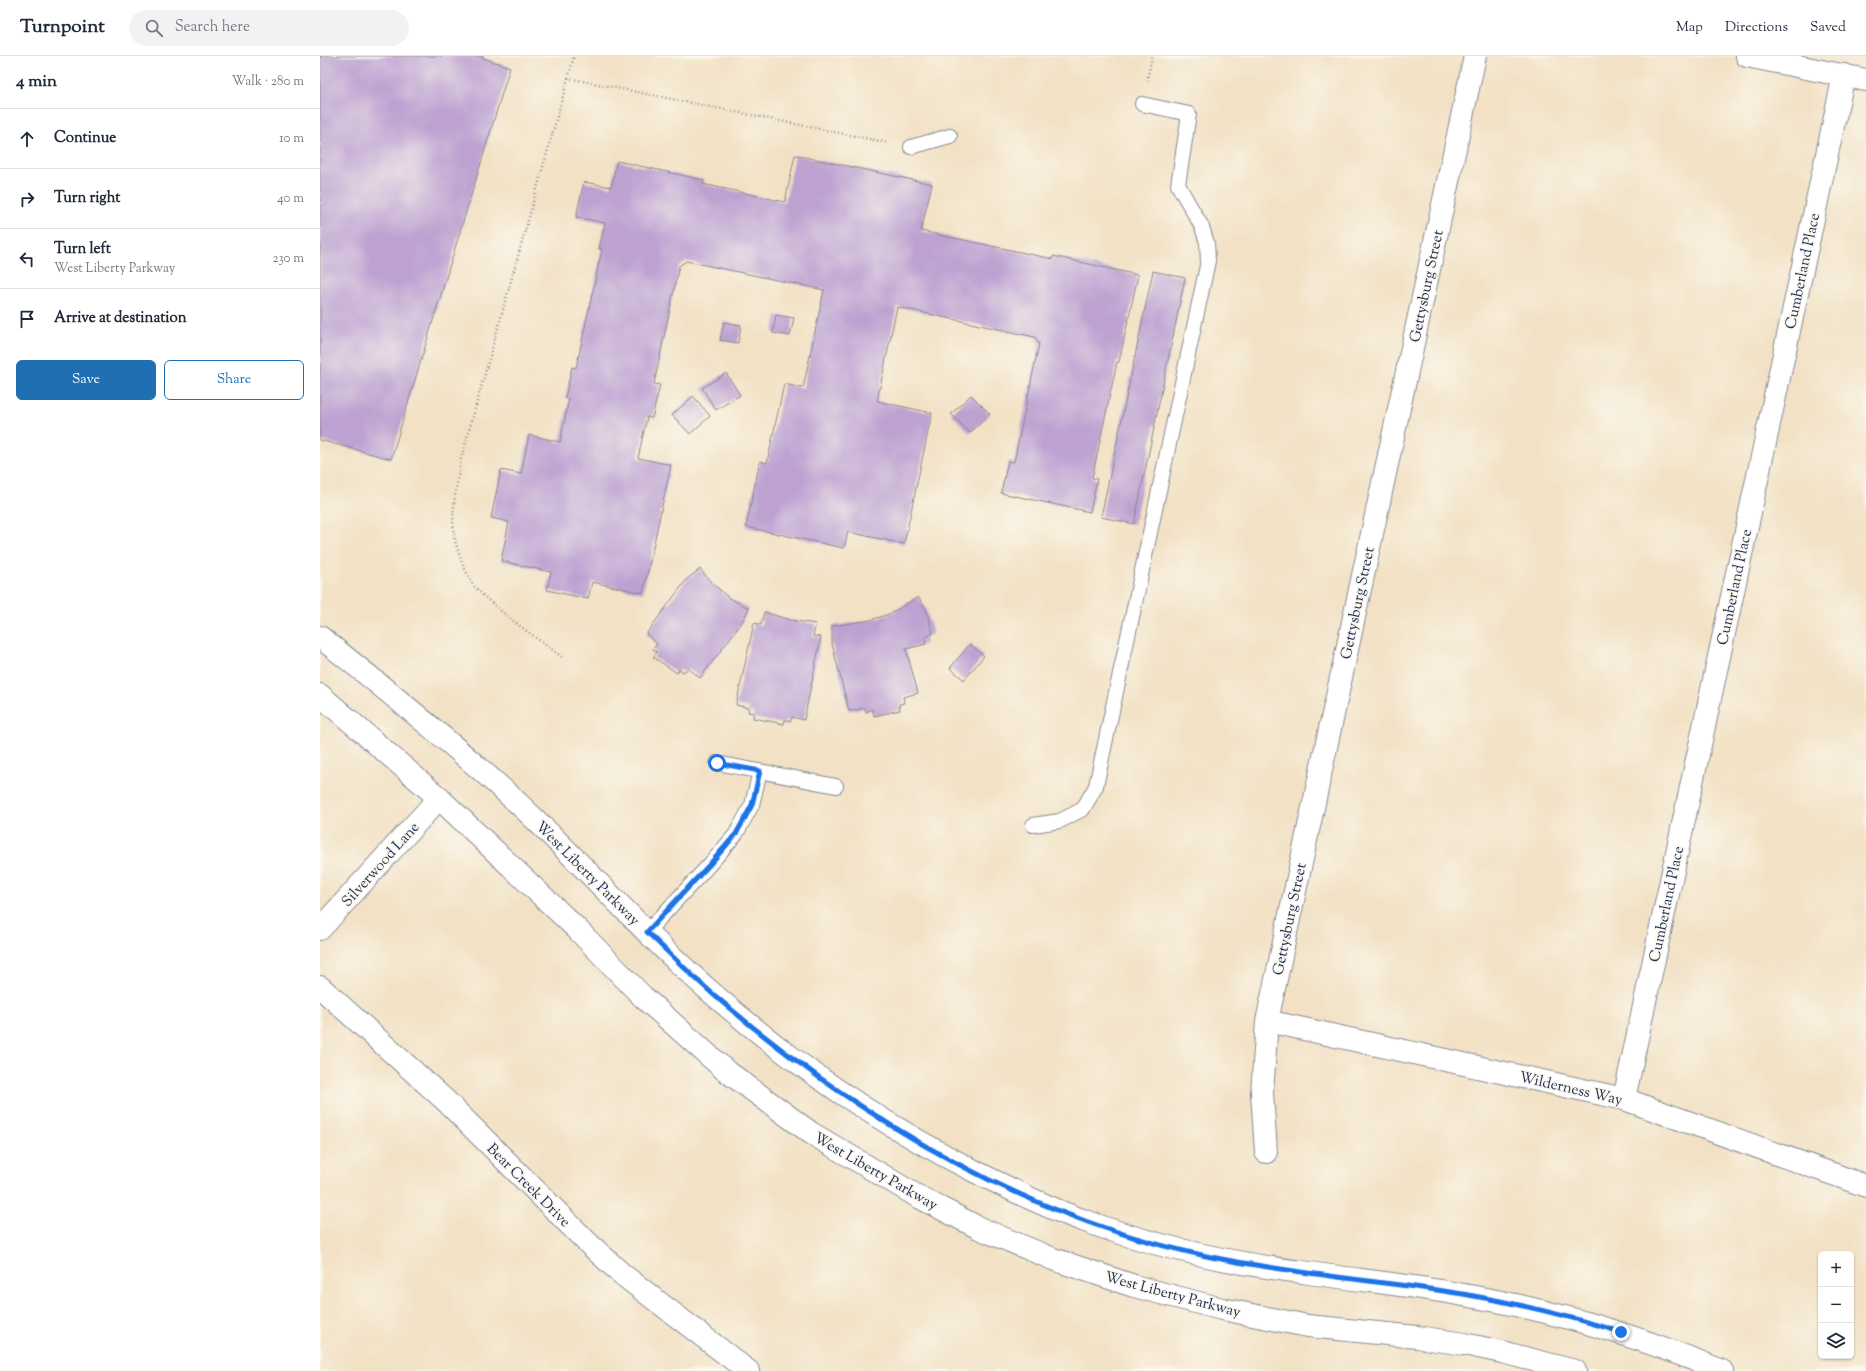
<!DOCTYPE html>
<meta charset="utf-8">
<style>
:root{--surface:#fff;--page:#f2f2f3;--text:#1f2937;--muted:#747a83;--line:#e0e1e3;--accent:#1f6fb2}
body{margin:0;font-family:"Sorts Mill Goudy",serif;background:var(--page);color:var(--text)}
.controls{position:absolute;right:12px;bottom:12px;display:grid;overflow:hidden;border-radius:6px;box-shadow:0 1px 3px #0004}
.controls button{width:36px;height:36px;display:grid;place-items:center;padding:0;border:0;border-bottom:1px solid var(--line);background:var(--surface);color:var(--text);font:20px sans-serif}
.stop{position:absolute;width:12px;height:12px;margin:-9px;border:3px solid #1a73e8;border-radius:50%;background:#fff}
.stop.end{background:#1a73e8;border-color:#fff;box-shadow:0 1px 4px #0008}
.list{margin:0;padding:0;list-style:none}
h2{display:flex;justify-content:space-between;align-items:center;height:52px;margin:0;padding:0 16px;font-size:17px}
h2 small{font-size:13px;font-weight:400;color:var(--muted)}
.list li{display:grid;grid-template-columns:26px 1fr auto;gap:12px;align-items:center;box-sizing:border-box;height:60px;padding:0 16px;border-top:1px solid var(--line)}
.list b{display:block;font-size:15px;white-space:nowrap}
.list p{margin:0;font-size:13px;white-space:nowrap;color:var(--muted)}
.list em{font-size:13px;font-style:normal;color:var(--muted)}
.actions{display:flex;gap:8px;padding:12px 16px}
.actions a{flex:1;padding:9px 0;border:1px solid var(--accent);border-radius:6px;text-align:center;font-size:14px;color:var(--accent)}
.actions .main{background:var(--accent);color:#fff}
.icon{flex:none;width:22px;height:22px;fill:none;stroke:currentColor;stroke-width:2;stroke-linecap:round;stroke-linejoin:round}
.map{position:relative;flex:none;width:1546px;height:1315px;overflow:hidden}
header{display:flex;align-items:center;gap:24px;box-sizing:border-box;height:56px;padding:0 20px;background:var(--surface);border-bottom:1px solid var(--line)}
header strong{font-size:19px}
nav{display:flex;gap:22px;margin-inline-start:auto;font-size:14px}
.search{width:280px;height:36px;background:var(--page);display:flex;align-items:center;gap:10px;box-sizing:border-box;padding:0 14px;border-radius:22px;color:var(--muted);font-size:15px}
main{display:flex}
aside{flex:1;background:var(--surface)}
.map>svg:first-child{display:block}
</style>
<header>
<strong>Turnpoint</strong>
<div class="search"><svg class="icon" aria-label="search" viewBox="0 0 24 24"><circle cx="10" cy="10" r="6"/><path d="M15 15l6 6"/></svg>Search here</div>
<nav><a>Map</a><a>Directions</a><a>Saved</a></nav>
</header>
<main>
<aside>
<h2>4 min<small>Walk · 280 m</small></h2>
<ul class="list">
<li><svg class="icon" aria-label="ahead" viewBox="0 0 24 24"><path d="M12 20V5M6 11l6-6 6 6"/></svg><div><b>Continue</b></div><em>10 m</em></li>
<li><svg class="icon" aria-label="right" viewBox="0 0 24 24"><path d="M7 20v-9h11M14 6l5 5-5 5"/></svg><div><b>Turn right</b></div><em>40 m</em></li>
<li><svg class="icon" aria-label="left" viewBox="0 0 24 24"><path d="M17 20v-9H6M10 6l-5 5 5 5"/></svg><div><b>Turn left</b><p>West Liberty Parkway</p></div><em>230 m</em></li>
<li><svg class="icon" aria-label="arrive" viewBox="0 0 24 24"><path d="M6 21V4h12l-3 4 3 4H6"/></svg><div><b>Arrive at destination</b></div></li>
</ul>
<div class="actions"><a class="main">Save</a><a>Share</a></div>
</aside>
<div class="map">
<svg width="1546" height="1315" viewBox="0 0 1546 1315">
<rect width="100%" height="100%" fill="#fbf7ec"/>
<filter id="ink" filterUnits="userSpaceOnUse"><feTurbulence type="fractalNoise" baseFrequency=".025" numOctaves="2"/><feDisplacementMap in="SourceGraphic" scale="8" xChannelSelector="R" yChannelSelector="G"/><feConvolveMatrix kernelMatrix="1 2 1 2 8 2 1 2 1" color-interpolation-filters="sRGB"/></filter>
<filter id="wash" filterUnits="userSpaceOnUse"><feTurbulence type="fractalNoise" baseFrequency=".012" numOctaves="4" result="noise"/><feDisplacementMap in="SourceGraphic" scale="16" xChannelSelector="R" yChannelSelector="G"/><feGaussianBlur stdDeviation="0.9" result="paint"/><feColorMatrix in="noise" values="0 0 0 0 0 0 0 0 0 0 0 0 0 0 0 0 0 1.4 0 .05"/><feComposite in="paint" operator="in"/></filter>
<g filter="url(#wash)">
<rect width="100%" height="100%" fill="#f2e1c4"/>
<g id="blocks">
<!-- building -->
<path fill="#bca1d1" d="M0,0H163V2L190,11L71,403L0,384Z
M475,99L612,128L601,175L733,203V200L818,219L799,306H797L772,422L777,423L770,456L681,437L688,405L694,406L719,288L715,281L577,251L557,345L612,357L584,488L528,476L524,492L426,471L440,405L447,407L464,328L483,332L504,234L366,205L359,210L334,328L340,329L332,362L327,361L318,402L351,409L323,537L272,526L268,543L227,534L231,516L181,505L189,466L171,462L181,414L201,418L209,379L240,386L249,343L245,342L252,311L256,312L282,193H279L285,167L256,161L264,126L291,131L297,105L384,124L383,128L465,146Z
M833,215L865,222L814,468L781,461Z
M456,259L474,262L470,280L453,277Z
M404,266L421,269L418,287L400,284Z
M406,317L420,339L396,354L382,332Z
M651,339L670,358L650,377L631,358Z
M373,340L390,360L370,378L352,359Z
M380,513L392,527L409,542L429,552L421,568L380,622L368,612L364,616L359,613L357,617L333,601L337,596L333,593L337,588L326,578L367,523Z
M598,541L606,553L613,578L605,581L606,588L586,593L598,637L583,641L584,647L579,648L580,654L554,660L552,653L546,656L545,652L529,655L512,588V570L551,564L569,558Z
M444,556L470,564L496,568L493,580L501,581L484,664L472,661L471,665L465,664L464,668L433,662L434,657L428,656L429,652L416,649L434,567L441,569Z
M650,588L664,600L644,624L630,612Z"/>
</g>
</g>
<g filter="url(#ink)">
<use href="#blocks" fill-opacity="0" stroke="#868891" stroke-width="1"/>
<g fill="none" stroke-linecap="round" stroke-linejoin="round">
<!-- lane casing -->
<g stroke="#868891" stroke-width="16">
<path id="lane" d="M591,91L630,80
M397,707L516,730
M713,769L740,765L763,753L776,730L888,205L887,187L882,171L858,129L869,58L822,48
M327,876L390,808L416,778L432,749L440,715"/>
</g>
<!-- street casing -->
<g stroke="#868891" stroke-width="24">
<path id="street" d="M1427,0L1546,24
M0,873L119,742
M0,931L126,1045L267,1186L303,1219L428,1315
M947,965L1304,1043L1546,1130
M1304,1043L1524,19
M946,1096L942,1037L947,965L1155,0"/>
</g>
<!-- secondary casing -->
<g stroke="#868891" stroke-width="24">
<path id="secondary" d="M0,581C68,635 136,690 200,749C266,811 325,879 393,938C473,1008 561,1068 656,1116C692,1134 730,1153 768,1166C837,1191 910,1207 982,1216C1036,1224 1091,1229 1144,1239C1234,1254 1319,1280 1402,1315
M0,639L119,742L257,873L323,941L405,1014L491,1077L597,1140L659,1172L733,1203L814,1230L902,1253L988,1270L1097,1281L1144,1288L1182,1296L1255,1315"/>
</g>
<!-- path -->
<path stroke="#868891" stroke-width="2.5" stroke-dasharray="1 3" stroke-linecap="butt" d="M248,22L254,0
M827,25L832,0
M242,601C214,580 181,558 156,532C147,523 136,492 134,479C131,454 137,428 141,403L248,22L569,87"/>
<!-- lane -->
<use href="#lane" stroke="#fff" stroke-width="14"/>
<!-- street -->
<use href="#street" stroke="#fff" stroke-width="22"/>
<!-- secondary -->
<use href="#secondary" stroke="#fff" stroke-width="22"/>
</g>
</g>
<g fill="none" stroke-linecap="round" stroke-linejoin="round" filter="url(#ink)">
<!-- route -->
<path stroke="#1a73e8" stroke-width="5" d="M397,707L440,715L432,749L416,778L390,808L327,876C349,897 371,919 394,939C537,1061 705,1163 891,1201C975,1218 1059,1225 1143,1238C1196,1247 1249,1260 1301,1276"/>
</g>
<g text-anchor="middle" stroke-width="3" stroke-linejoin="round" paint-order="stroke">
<!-- street labels -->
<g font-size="15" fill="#1b2f5e" stroke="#fbf7ec">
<text transform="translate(1482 215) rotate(-78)" y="5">Cumberland Place</text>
<text transform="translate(1106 230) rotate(-78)" y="5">Gettysburg Street</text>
<text transform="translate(1414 531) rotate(-78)" y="5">Cumberland Place</text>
<text transform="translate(1037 547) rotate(-78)" y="5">Gettysburg Street</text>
<text transform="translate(60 808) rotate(-48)" y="5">Silverwood Lane</text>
<text transform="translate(268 817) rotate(45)" y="5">West Liberty Parkway</text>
<text transform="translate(1346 848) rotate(-78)" y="5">Cumberland Place</text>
<text transform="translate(969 863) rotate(-78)" y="5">Gettysburg Street</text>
<text transform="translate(1251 1032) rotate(13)" y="5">Wilderness Way</text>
<text transform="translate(556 1115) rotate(30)" y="5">West Liberty Parkway</text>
<text transform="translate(209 1129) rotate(45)" y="5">Bear Creek Drive</text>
<text transform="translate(853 1238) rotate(15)" y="5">West Liberty Parkway</text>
</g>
</g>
</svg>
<div class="controls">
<button>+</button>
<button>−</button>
<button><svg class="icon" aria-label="layers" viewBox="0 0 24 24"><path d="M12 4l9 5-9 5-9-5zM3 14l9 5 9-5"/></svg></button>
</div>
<div class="stop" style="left:397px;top:707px"></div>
<div class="stop end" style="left:1301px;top:1276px"></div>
</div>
</main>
